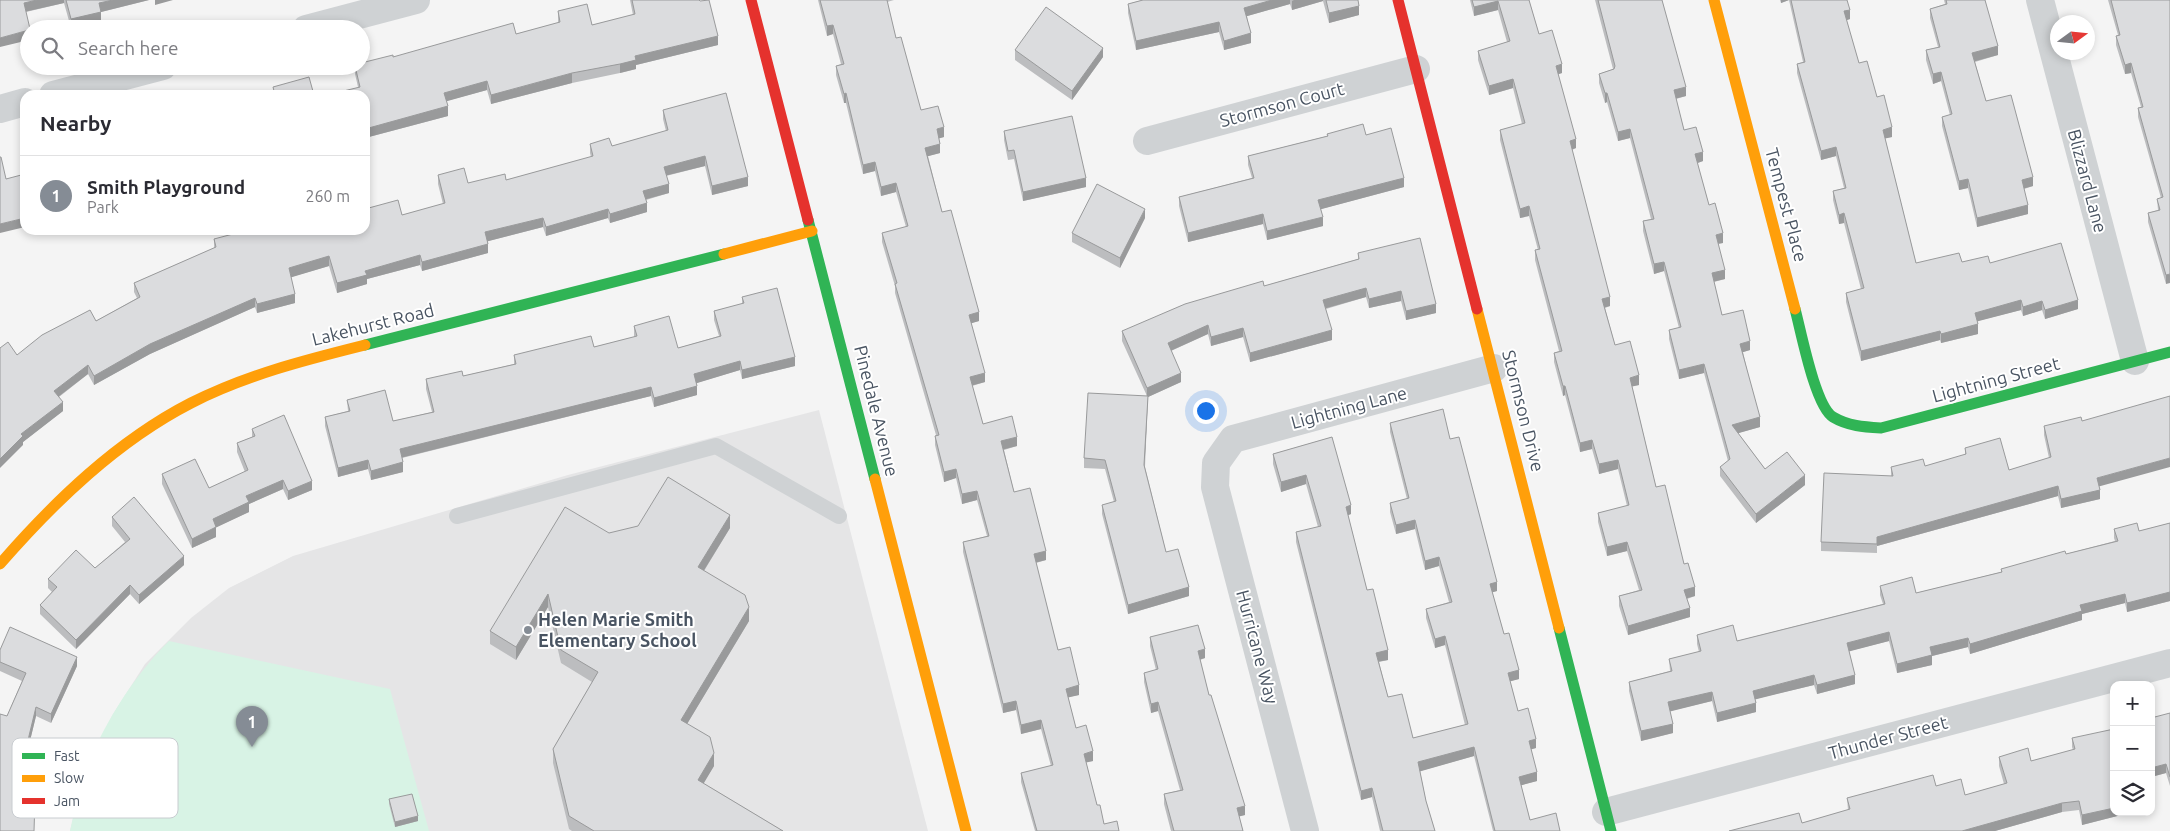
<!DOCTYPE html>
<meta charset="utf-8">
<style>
:root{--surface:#fff;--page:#f7f7f7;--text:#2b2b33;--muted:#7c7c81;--line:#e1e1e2;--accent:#858c95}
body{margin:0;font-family:Ubuntu,sans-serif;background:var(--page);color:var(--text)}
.controls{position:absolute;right:15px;bottom:15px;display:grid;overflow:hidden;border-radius:10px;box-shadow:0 2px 8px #0003}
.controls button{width:45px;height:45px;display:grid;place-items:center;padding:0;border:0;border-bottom:1px solid var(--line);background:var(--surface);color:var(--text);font:25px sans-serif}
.compass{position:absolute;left:2050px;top:15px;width:45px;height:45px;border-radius:50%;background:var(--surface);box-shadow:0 2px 8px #0003;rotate:75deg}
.you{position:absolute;left:1205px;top:410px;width:18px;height:18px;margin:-12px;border:4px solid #fff;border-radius:50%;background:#1a73e8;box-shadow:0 0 0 8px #1a73e833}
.badge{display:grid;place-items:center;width:32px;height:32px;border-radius:50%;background:var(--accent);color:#fff;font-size:16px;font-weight:700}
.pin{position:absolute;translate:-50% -41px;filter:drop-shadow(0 1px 2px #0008)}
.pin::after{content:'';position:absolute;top:26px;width:18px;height:15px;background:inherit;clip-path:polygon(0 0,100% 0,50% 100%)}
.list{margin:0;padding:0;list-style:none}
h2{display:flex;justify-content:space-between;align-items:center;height:65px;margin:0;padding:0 20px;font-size:21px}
h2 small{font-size:16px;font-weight:400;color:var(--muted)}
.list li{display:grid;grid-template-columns:32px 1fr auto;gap:15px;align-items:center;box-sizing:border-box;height:80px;padding:0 20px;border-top:1px solid var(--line)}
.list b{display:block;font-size:19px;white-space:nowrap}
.list p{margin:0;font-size:16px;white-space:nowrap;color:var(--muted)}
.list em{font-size:16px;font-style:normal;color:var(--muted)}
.icon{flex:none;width:28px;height:28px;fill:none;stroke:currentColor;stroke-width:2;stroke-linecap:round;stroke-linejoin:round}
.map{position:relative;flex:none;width:2170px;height:831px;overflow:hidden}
.search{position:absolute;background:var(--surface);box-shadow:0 2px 8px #0003;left:20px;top:20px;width:350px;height:55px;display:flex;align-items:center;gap:12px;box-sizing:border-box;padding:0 18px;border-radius:28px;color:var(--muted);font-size:19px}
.panel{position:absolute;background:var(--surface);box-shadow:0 2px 8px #0003;left:20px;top:90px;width:350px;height:145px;border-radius:15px}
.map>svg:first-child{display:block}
</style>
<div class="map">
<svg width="2170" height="831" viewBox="0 0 2170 831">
<rect width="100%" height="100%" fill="#f4f4f4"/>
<!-- education -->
<path fill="#e5e5e6" d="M819,410L928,831H70L83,779L112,716L145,664L191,618L229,588L293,556L568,475Z"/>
<!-- green -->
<path fill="#d8f3e5" d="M169,641L390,689L429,831H70C74,814 77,795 83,778C101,728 131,679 169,641Z"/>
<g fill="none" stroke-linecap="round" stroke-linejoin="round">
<!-- lane -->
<path stroke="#cfd2d4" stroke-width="16" d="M457,516L716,446L839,516"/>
<!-- street -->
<path stroke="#cfd2d4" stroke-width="28" d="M2040,0L2135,361
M306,29L416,0
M53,95L163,66
M0,109L25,102
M1147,141L1416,69
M1606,812L2170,663
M1305,831L1215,487L1216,463L1233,439L1494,368"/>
<!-- fast -->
<path stroke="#30b455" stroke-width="11" d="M808,220L875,479
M1795,309C1801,331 1815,406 1833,417C1848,426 1864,427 1881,428L2170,352
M365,345L724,254
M1559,628L1611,831"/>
<!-- slow -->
<path stroke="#ff9f0a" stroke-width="11" d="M1714,0L1795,309
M724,254L812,231
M1477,309L1559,628
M875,479L966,831
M0,564C54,502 117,441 191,403C246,375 305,360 365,345"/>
<!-- jam -->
<path stroke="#e5322d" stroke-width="11" d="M751,0L808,220
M1398,0L1477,309"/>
</g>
<!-- wall -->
<path fill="#bcbdbf" d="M0,0H149L101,12V21L71,28L64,3L26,12Z
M630,0H699L718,45L636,65V69L620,73L572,83L491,104L487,90L446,101L448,116L365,138V95L358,87L355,74V66L393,57L516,34L558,23V11L592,25L633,15Z
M818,0H894L887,2L896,38L921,110L944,137L939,138L940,153L928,156L942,212L979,321L971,323L985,382L972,386L983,424L1017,446L1004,450L1014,492L1046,560L1036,563L1058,650L1079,695L1068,697L1076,728L1093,761L1086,762L1097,805L1104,824L1119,831H1035L1021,782V773L1051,766L1041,729L1021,734L1016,710L1003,713L963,552V542L987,536L977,500L962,504L956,478L944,482L935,445V436L936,435L895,293V286L882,242V233L906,227L896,192L881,196L875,171L863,174L846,103H844L836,75V66L841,64L833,34L827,36Z
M1142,0H1358L1359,15L1329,23L1323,1L1292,10L1290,4L1247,16L1251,43L1224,50L1219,32L1136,50L1128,13V4Z
M1470,0H1529L1539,34L1562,73L1558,74L1576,148L1572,150L1610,306L1605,308L1615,345L1639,385L1632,386L1656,487L1684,564L1695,596L1687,599L1690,617L1628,635L1619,606V596L1639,590L1627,551L1607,556L1598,522V513L1627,506L1618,469L1599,474L1592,449L1580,452L1565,395L1563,396L1554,362V353L1559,351L1535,260V250H1538L1529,216L1520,218L1500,140V130L1522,124L1513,88L1489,95L1478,60V51L1507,42L1498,10L1474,16Z
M1595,0H1662L1686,96L1676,99L1684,130L1703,161L1697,163L1709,205L1723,243L1718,244L1725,279L1714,282L1722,315L1750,350L1743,352L1760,427L1738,433L1765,469L1805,485L1756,523L1720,476V467L1728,461L1704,373L1679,379L1669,339V330L1679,328L1664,271L1654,274L1643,231V221L1651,219L1630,138L1618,141L1607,102L1605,103L1599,83V74L1613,69Z
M1780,0H1847L1850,19L1846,20L1859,63L1877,97L1892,137L1885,138L1916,263L1962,262L1990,263L2078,309L2045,319L2042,310L2023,316L2021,310L1977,321L1978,334L1941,343L1940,340L1861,361L1846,302V293L1861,289L1844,223L1839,224L1833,200V191L1844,188L1836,156L1821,160L1797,73V64L1803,62L1789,0L1781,3Z
M1944,0H1985L1998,55L1975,62L1986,101L2033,186L2024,189L2028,214L1977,227L1968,188L1959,190L1942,126V117L1950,115L1941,81L1933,84L1926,60V50L1938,47L1930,18V9L1945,4Z
M2108,0H2170L2166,284L2148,222V213L2158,210L2157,199L2161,198L2138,117V108L2141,107L2131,73L2125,74L2116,45V36L2118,35Z
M1015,50L1103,57L1072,100L1015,60Z
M663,110L748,186L712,195L705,166L666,176L669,193L646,200L647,212L610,223L608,218L546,236L543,227L488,241V253L422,271L420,265L367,279V284L337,293L329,266L291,277L295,303L257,313L255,307L150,354L94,385L88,374L59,397L63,411L23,442V445L17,355L96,321L137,298L134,292V283L214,248V239L280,233L402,215L443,204L438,184V175L468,183L506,180L591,157L590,153V144L612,146L666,131L663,119Z
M1004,131L1086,187L1023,201L1014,159L1008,160L1004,140Z
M1327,134L1366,135L1404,187L1321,209L1323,226L1267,240L1263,224L1188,242L1179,206V197L1252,178L1248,165V156L1327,136Z
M1145,218L1120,268L1072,242V233Z
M1358,253L1436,313L1406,320L1401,301L1369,308L1366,297L1326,309L1332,340L1250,362L1243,337L1211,346L1208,334L1171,351L1181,382L1148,397L1145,467L1166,552L1189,596L1128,614L1102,514V505L1114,502L1105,469L1084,468V458L1147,396L1122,341V331L1264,286L1358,259Z
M742,297L795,366L742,379L740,370L696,383L697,395L654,407L651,396L402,458L403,472L371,480L368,469L338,477L325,426V417L348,411L347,400L393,421L432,412L426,389V379L463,376L514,364V355L594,347L634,337V326L678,348L719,336L714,320V311L742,304Z
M1390,423L1450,439L1497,591L1492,592L1504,634L1519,679L1510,681L1518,711L1536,748L1531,749L1537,781L1521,785L1530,820L1560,831H1493L1474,756L1420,771L1426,801L1435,831H1380L1372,797L1361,800L1296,542V532L1318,527L1306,484L1281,492L1273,464V454L1332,437L1351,514L1348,515L1367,590L1388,660L1379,662L1388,697L1413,738L1465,725L1445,645L1435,648L1426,618V609L1449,602L1439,566L1425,570L1415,529L1396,534L1390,512V503L1407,499L1390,432Z
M2044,426L2099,486L2100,499L2061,508L2058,496L1877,546V553L1821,551V542L1891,476V467L1925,466L1965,455V448L2009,470L2049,458L2044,435Z
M252,429L312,490L288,500L283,489L249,504V512L216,527V537L192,548L162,484V474L209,488L245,472L237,452V443L252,437Z
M112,517L184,565L139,604L130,594L76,649L40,614V605L52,592L48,588V579L95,568L125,542L112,526Z
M2170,523V601L2127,612L2125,603L2082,614V620L1970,654L1968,647L1932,656V665L1897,673L1889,641L1849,651L1855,684L1817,694L1814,685L1755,699L1756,712L1717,722L1712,701L1670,711L1673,733L1641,741L1629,691V682L1670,671L1669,659L1699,652L1697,644V635L1737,641L1883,604L1880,595V586L1916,593L2001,572V569L2066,554L2115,541L2114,538V529L2139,531Z
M730,528L704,571L749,621L687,724L714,766L703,783L783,831H572L569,829L553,763V749L592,682L561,663L548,607L516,660L490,644V631L609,533Z
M1150,637L1205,658L1200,660L1209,695L1245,815L1239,816L1243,831H1171L1164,804V794L1180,790L1158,711L1151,713L1144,682V673L1156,670L1150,646Z
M0,650L77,666L51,723L36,716L16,798L35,808L0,831L7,716L22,681L0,671Z
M2170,713V786L2166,773L2151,777Z
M2072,738L2129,813L2082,825L2079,810L2062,812L1995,831H1729L1802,823L1848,810L1847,798L1936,786L1965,795L2004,784L1999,766V757L2031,761L2073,750L2072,747Z
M389,799L418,821L395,827L389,804Z"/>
<!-- shaded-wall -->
<path fill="#999a9b" d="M37,0H64V3L24,12V3Z
M113,0H149L101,12V21L71,28V19L99,3Z
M155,0H173L155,5Z
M1272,0H1290V4L1244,17V8Z
M1294,0H1323V1L1292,10V1Z
M1781,0H1789L1781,3Z
M1498,1V10L1474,16V7Z
M1359,6V15L1329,23V13Z
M1850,10V19L1844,21V11Z
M1219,22V32L1136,50V41Z
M833,25V34L827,36V26Z
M29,30V40L0,47V38Z
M1251,33V43L1224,50V41Z
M718,36V45L636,65V69L620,73V64L635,56Z
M1998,46V55L1972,62V53Z
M1103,48V57L1072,100V91Z
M2131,63V73L2125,74V65Z
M1562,64V73L1556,75V66Z
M1941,72V81L1933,84V74Z
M572,73V83L491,104V95Z
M1513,79V88L1489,95V86Z
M487,81V90L444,102V93Z
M1686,87V96L1674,99V90Z
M846,93V103H844V94Z
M1605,93H1607V102L1605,103Z
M448,106V116L365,138V129Z
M944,127V137L937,139V129Z
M1892,127V137L1883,139V130Z
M1630,129V138L1618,141V132Z
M1576,139V148L1570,150V141Z
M940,144V153L925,157V148Z
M1836,147V156L1821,160V151Z
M1703,152V161L1695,164V154Z
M705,156V166L664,176V167Z
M875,162V171L863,174V165Z
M748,177V186L712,195V186Z
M2033,177V186L2022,189V180Z
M1086,178V187L1023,201V192Z
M1404,178V187L1318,210V200Z
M1968,179V188L1959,190V181Z
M896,183V192L881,196V187Z
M669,184V193L643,200V191Z
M647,203V212L610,223V214Z
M2028,205V214L1977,227V218Z
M1529,206V216L1520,218V209Z
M608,209V218L546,236V227Z
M1145,209V218L1120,268V258Z
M1844,213V223L1839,224V215Z
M1263,214V224L1188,242V233Z
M1323,217V226L1267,240V231Z
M25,218V227L0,233V224Z
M543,218V227L485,242V232Z
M1723,233V243L1716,244V235Z
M488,244V253L422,271V262Z
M420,255V265L367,279V284L337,293V283L365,271Z
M329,256V266L289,278V268Z
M1664,262V271L1654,274V264Z
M1725,270V279L1712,282V273Z
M2170,274V283L2166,284V275Z
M1366,288V297L1323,309V300Z
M1401,291V301L1369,308V299Z
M295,294V303L257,313V304Z
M1610,297V306L1602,308V299Z
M255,298V307L150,354L94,385V376L150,344Z
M2021,300V310L1975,322V313Z
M2078,300V309L2045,319V310Z
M2042,301V310L2023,316V307Z
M1436,304V313L1406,320V311Z
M979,312V321L969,324V315Z
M1978,324V334L1941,343V334Z
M1208,325V334L1168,352V343Z
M1243,328V337L1211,346V337Z
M1332,330V340L1250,362V353Z
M1940,331V340L1861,361V351Z
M1750,341V350L1740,353V344Z
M795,357V366L742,379V370Z
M740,361V370L694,384V374Z
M1704,364V373L1679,379V370Z
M88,365V374L54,400V391Z
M985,373V382L970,386V377Z
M1181,373V382L1148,397L1144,474L1147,388Z
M1639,375V385L1630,387V378Z
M697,386V395L654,407V398Z
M1563,386H1565V395L1563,396Z
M651,387V396L400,458V449Z
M63,402V411L23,442V445L0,468V459L21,434Z
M1760,417V427L1732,435V425Z
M1017,437V446L1001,450V441Z
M1592,440V449L1580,452V443Z
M2170,458V467L2097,487V478Z
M368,460V469L338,477V468Z
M1618,460V469L1599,474V464Z
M403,462V472L371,480V471Z
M956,469V478L944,482V472Z
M1306,475V484L1281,492V482Z
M1805,475V485L1756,523V514Z
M283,480V489L249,504V512L213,529V519L246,496Z
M312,481V490L288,500V491Z
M2058,486V496L1877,546V553V537Z
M2100,490V499L2061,508V499Z
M977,491V500L962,504V494Z
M1351,505V514L1346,516V507Z
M730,515V528L698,580V567Z
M1415,520V529L1396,534V525Z
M216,527V537L192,548V539Z
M1627,542V551L1607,556V547Z
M1046,551V560L1034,563V554Z
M184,556V565L139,604V595Z
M1439,557V566L1425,570V561Z
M1497,582V591L1490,593V584Z
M130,585V594L76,649V640Z
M1189,587V596L1128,614V605Z
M1695,587V596L1684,599V590Z
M2170,592V601L2127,612V603Z
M548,594V607L516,660V647Z
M2125,594V603L2082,614V620L1970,654V644L2080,605Z
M749,607V621L681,734V720Z
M1690,608V617L1628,635V626Z
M1889,632V641L1847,652V643Z
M1445,636V645L1435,648V639Z
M1968,638V647L1932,656V665L1897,673V664L1930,647Z
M1205,649V658L1198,660V651Z
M1388,650V660L1376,662V653Z
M77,657V666L51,723V714Z
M1519,670V679L1508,682V673Z
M1814,675V685L1753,700V691Z
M1855,675V684L1817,694V685Z
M1079,685V695L1066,698V689Z
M1712,692V701L1668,712V702Z
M1016,701V710L1003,713V704Z
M1158,702V711L1151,713V704Z
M1756,703V712L1717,722V713Z
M36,707V716L14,807V798Z
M1041,720V729L1021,734V725Z
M1673,724V733L1641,741V731Z
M1536,739V748L1529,750V741Z
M1474,747V756L1418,772V762Z
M1093,751V761L1084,763V754Z
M714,753V766L698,793V780Z
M2166,764V773L2151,777V768Z
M1537,772V781L1519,786V777Z
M1372,788V797L1361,800V791Z
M2062,803V812L1995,831H1962Z
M1245,806V815L1237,817V808Z
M2114,808V812H2129V813L2082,825V815Z
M418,816V821L395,827V822Z"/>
<!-- building -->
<path fill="#dbdcde" stroke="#999a9b" d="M0,0H37L24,3L30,29H29V30L0,38Z
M66,0H113L99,3L101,12L71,19Z
M632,0H699L700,1L709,0L718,36L635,56L636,60L620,64L572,73L491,95L487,81L444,93L448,106L365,129V95H327L360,87L355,66H361V63L393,55V57L513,23L516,34L560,22L558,11L587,4L592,25L635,14Z
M820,0H887L896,38L901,37L921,110L938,106L944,127L937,129L940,144L925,148L942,212L951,210L979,312L969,315L985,373L970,377L983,424L1012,416L1017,437L1001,441L1014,492L1030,488L1046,551L1034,554L1058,650L1070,647L1079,685L1066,689L1076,728L1086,725L1093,751L1084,754L1097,805H1100L1104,824L1117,821L1119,831H1037L1021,773L1053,765L1041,720L1021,725L1016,701L1003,704L963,542L989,536L977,491L962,494L956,469L944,472L935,436L939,435L895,284L897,283L882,233L908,226L896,183L881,187L875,162L863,165L846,93L844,94L836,66L844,64L833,25L827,26Z
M1143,0H1272L1244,8L1251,33L1224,41L1219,22L1136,41L1128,4Z
M1326,0H1358L1359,6L1329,13Z
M1472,0H1529L1539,34L1552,30L1562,64L1556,66L1576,139L1570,141L1610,297L1602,299L1615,345L1630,341L1639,375L1630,378L1656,487L1665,485L1684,564L1688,563L1695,587L1684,590L1690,608L1628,626L1619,596L1642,590L1627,542L1607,547L1598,513L1629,505L1618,460L1599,464L1592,440L1580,443L1565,386H1563L1554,353L1562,351L1535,250L1540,249L1529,206L1520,209L1500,130L1525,123L1513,79L1489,86L1478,51L1510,41L1498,1L1474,7Z
M1598,0H1662L1686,87L1674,90L1684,130L1696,127L1703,152L1695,154L1709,205L1715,203L1723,233L1716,235L1725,270L1712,273L1722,315L1743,310L1750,341L1740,344L1760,417L1732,425L1765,469L1787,452L1805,475L1756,514L1720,467L1730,459L1704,364L1679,370L1669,330L1681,327L1664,262L1654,264L1643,221L1654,219L1630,129L1618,132L1607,93H1605L1599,74L1614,69L1615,66Z
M1791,0H1847L1850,10L1844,11L1859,63L1867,61L1877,97L1884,95L1892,127L1883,130L1916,263L1959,253L1962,262L1988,256L1990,263L2061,243L2078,300L2045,310L2042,301L2023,307L2021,300L1975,313L1978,324L1941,334L1940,331L1861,351L1846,293L1864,288L1844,213L1839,215L1833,191L1846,188L1836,147L1821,151L1797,64L1805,62Z
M1946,0H1985L1998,46L1972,53L1986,101L2011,95L2033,177L2022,180L2028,205L1977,218L1968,179L1959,181L1942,117L1952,114L1941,72L1933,74L1926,50L1940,47L1930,9L1947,4Z
M2111,0H2170V274L2166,275L2148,213L2160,210L2157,199L2163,197L2138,108L2143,107L2131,63L2125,65L2116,36L2120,35Z
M1046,7L1103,48L1072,91L1015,50Z
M309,77L314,95H275L273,87Z
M726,93L748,177L712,186L705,156L664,167L669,184L643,191L647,203L610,214L608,209L546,227L543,218L485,232L488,244L422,262L420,255L365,271L367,275L337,283L329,256L289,268L295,294L257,304L255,298L150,344L94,376L88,365L54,391L63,402L21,434L23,436L0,459V348L8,342L17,355L42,335L90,310L96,321L140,297L134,283L216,247L214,239L248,230H279L280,233L289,230H365V209L398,200L402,215L445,203L438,175L464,168L468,183L505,174L506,180L593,156L590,144L609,138L612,146L668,130L663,110Z
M1072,116L1086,178L1023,192L1014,150L1008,151L1004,131Z
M1363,124L1366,135L1391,128L1404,178L1318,200L1323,217L1267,231L1263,214L1188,233L1179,197L1254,178L1248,156L1328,136L1327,134Z
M0,157H1L6,179L25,174V218L0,224Z
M1097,184L1145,209L1120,258L1072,233Z
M1420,238L1436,304L1406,311L1401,291L1369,299L1366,288L1323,300L1332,330L1250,353L1243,328L1211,337L1208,325L1168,343L1181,373L1147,388L1122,331L1185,304L1263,281L1264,286L1359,259L1358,253Z
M777,288L795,357L742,370L740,361L694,374L697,386L654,398L651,387L400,449L403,462L371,471L368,460L338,468L325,417L350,411L347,400L385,390L393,421L434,412L426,379L462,371L463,376L516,364L514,355L591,336L594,347L637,336L634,326L669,316L678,348L721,336L714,311L744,303L742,297Z
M1088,393L1148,396L1144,465L1166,552L1178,549L1189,587L1128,605L1102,505L1116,501L1105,460L1084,458Z
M2170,396V458L2097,478L2100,490L2061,499L2058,486L1877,537V544L1821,542L1824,473L1893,476L1891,467L1923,459L1925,466L1966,454L1965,448L2000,438L2009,470L2051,457L2044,426L2081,417L2082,421Z
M1443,409L1450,439L1459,437L1497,582L1490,584L1504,634L1509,633L1519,670L1508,673L1518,711L1528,708L1536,739L1529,741L1537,772L1519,777L1530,820L1556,813L1560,831H1495L1474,747L1418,762L1426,801L1435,831H1383L1372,788L1361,791L1296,532L1321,526L1306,475L1281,482L1273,454L1332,437L1351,505L1346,507L1367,590L1373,589L1388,650L1376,653L1388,697L1402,694L1413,738L1468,724L1445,636L1435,639L1426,609L1452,602L1439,557L1425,561L1415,520L1396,525L1390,503L1409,498L1390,423Z
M284,415L312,481L288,491L283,480L246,496L249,502L213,519L216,527L192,539L162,474L195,459L209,488L248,470L237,443L255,436L252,429Z
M668,477L730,515L698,567L745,595L749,607L681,720L710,737L714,753L698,780L783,831H594L569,816L553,749L598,672L561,650L548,594L516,647L490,631L565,507L609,533L638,526Z
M134,497L184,556L139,595L130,585L76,640L40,605L57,587L48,579L76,550L95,568L130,539L112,517Z
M2137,523L2139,531L2170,523V592L2127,603L2125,594L2080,605L2082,611L1970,644L1968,638L1930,647L1932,655L1897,664L1889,632L1847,643L1855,675L1817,685L1814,675L1753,691L1756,703L1717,713L1712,692L1668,702L1673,724L1641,731L1629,682L1672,671L1669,659L1701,651L1697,635L1733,625L1737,641L1885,604L1880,586L1912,577L1916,593L2002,572L2001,569L2065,551L2066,554L2118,541L2114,529Z
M1198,625L1205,649L1198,651L1209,695H1211L1245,806L1237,808L1243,831H1174L1164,794L1183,790L1158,702L1151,704L1144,673L1158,669L1150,637Z
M10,627L77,657L51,714L36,707L14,798L35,799L34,831H0V714L7,716L26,673L0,662V650Z
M2170,713V777L2166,764L2151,768V718Z
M2114,729V808L2082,815L2079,801L2062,803L1962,831H1729L1799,813L1802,823L1850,809L1847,798L1933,775L1936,786L1961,779L1965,795L2007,783L1999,757L2028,748L2031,761L2075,749L2072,738Z
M412,794L418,816L395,822L389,799Z"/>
<!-- markers -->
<circle fill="#858c95" stroke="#fff" stroke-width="2" cx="528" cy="630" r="5"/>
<g text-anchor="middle" stroke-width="4" stroke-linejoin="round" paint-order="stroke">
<!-- street labels -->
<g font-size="18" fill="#495462" stroke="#fff">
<text transform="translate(1282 105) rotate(-15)" y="6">Stormson Court</text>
<text transform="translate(2087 181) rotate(75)" y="6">Blizzard Lane</text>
<text transform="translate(1786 205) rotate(75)" y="6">Tempest Place</text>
<text transform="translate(373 325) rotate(-14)" y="6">Lakehurst Road</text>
<text transform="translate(1996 380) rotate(-15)" y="6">Lightning Street</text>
<text transform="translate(1349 408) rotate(-15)" y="6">Lightning Lane</text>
<text transform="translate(876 411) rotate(76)" y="6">Pinedale Avenue</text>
<text transform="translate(1523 411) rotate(76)" y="6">Stormson Drive</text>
<text transform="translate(1257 647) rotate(75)" y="6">Hurricane Way</text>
<text transform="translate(1888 738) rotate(-15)" y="6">Thunder Street</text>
</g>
<!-- poi labels -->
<g font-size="18" font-weight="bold" fill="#495462" stroke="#fff" text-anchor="start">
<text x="538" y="626">Helen Marie Smith<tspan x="538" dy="21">Elementary School</tspan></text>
</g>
</g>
<!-- legend -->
<rect x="12" y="738" width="166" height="80" rx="8" fill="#fff" stroke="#c8ccd0" stroke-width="1"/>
<rect x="22" y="753" width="23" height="6" fill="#30b455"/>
<rect x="22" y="775" width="23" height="7" fill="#ff9f0a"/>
<rect x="22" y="798" width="23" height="6" fill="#e5322d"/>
<g font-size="14" fill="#495462">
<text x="54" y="761">Fast</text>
<text x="54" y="783">Slow</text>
<text x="54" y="806">Jam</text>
</g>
</svg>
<div class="controls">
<button>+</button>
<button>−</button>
<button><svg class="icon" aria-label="layers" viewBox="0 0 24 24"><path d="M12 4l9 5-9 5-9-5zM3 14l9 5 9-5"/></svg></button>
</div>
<svg class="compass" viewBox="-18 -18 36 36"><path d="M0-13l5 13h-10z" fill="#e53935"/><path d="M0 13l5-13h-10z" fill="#7c7c81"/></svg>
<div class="you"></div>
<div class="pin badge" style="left:252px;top:747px">1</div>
<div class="search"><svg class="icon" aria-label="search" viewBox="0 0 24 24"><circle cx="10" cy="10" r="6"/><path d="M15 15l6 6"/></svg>Search here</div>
<section class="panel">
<h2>Nearby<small></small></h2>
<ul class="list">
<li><span class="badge">1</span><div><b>Smith Playground</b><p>Park</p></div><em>260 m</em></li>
</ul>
</section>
</div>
